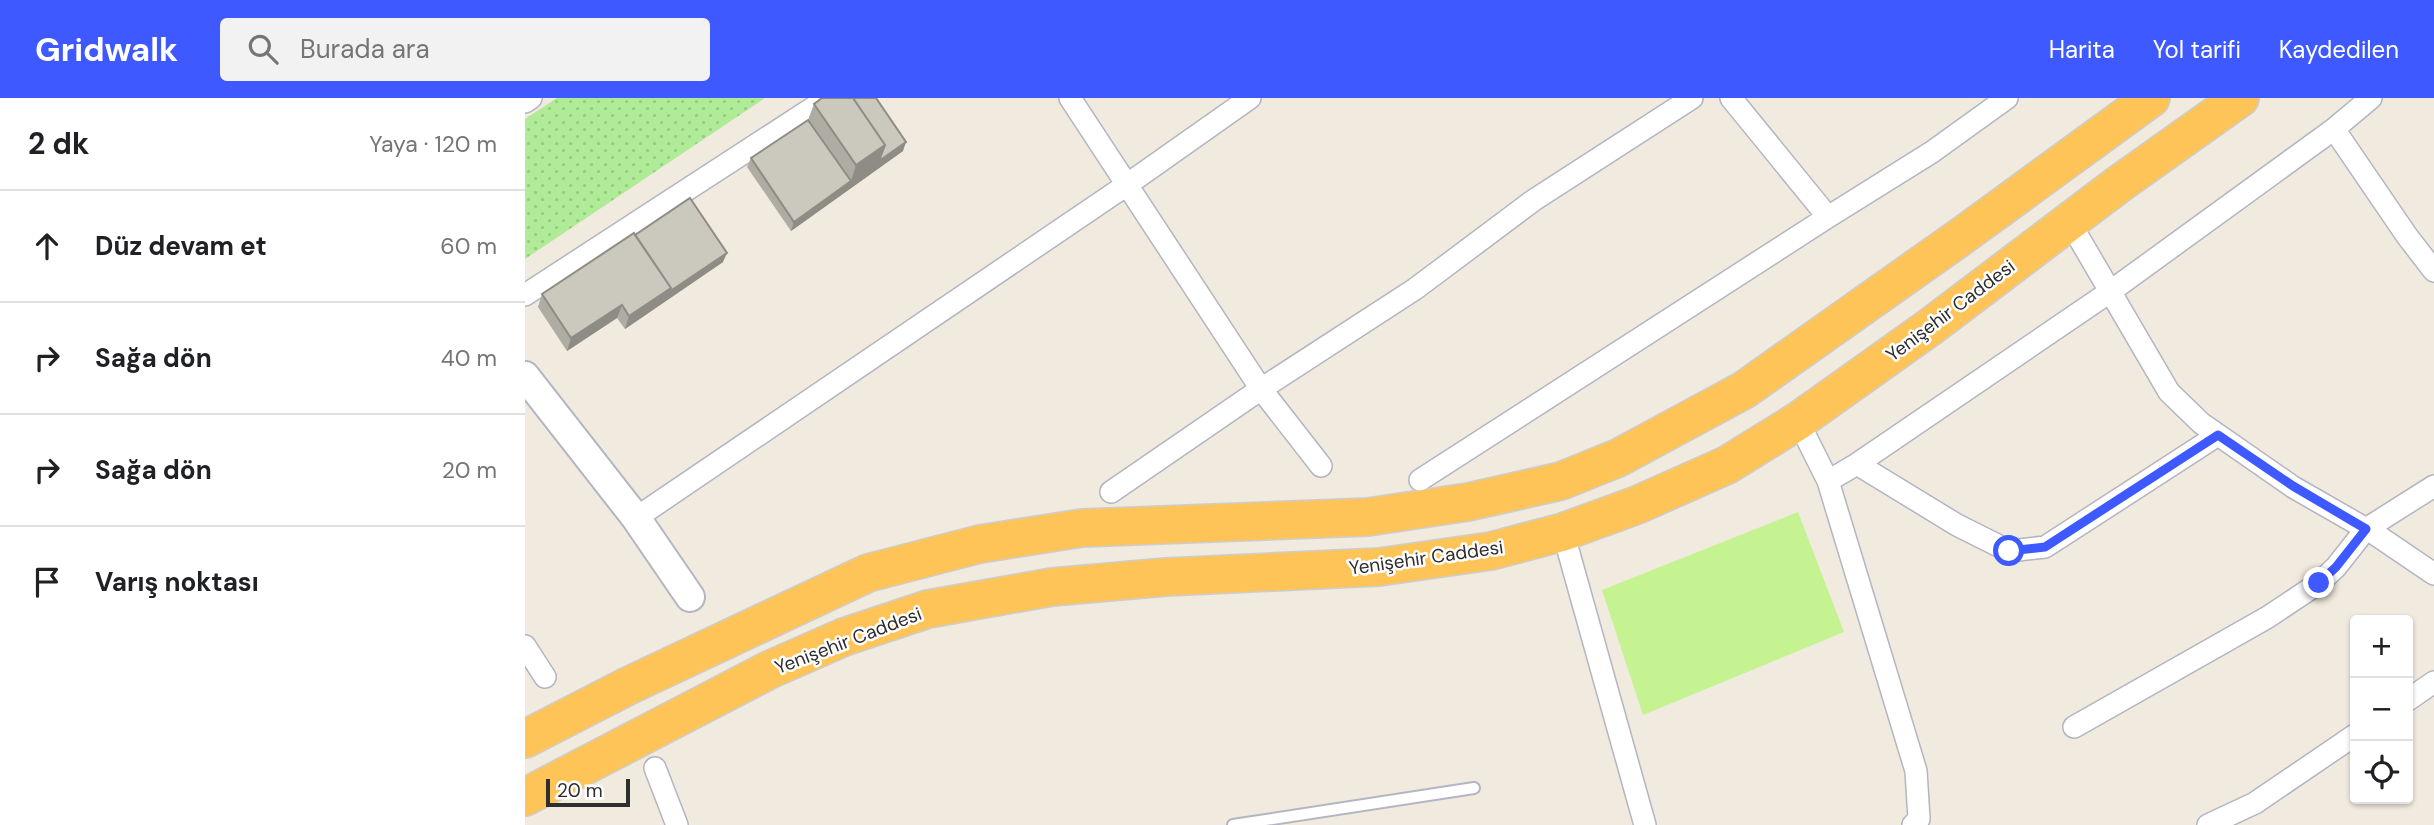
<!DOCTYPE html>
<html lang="tr">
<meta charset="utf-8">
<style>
:root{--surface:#fff;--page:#f2f2f2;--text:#202124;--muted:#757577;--line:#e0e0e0;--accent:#3d59ff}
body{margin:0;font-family:"DM Sans",sans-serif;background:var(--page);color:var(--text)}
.controls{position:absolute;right:21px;bottom:21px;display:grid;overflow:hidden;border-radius:7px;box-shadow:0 2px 5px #0004}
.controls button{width:63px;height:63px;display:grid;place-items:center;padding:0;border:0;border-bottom:2px solid var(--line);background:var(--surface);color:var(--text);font:35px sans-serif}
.scale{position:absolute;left:21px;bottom:18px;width:84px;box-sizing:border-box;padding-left:7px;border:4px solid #2e2e2e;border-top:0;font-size:19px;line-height:24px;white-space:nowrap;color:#2e2e2e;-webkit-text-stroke:5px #fff;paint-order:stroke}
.stop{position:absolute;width:21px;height:21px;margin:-16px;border:5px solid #3d59ff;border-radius:50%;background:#fff}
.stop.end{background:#3d59ff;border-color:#fff;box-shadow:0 2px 7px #0008}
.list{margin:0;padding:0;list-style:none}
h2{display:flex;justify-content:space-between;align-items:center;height:91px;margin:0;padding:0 28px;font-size:30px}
h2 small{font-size:23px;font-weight:400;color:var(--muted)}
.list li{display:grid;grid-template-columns:46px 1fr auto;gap:21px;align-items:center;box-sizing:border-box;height:112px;padding:0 28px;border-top:2px solid var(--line)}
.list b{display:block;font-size:26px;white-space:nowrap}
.list em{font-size:23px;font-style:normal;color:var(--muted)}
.icon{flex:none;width:38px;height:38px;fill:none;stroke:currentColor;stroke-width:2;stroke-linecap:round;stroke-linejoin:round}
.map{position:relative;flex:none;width:1909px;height:727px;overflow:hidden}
header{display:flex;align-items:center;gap:42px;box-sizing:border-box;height:98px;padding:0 35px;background:var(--accent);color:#fff}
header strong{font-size:33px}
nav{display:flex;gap:38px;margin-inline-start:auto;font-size:24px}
.search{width:490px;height:63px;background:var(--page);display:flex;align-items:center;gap:18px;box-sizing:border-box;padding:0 24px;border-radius:7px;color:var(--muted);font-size:26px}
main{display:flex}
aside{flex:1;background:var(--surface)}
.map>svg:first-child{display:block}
</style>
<header>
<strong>Gridwalk</strong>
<div class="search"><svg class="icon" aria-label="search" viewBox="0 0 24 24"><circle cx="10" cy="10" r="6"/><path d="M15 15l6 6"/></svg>Burada ara</div>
<nav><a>Harita</a><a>Yol tarifi</a><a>Kaydedilen</a></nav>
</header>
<main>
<aside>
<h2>2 dk<small>Yaya · 120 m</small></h2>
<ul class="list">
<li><svg class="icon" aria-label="ahead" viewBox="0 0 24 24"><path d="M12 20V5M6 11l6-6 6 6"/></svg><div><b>Düz devam et</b></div><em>60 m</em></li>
<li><svg class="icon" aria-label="right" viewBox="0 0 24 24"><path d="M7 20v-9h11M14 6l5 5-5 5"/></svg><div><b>Sağa dön</b></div><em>40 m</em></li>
<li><svg class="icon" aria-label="right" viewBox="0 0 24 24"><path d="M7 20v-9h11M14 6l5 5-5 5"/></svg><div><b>Sağa dön</b></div><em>20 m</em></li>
<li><svg class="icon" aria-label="arrive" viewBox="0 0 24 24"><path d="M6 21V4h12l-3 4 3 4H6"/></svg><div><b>Varış noktası</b></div></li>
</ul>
</aside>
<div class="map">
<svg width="1909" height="727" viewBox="0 0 1909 727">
<defs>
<pattern id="park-dots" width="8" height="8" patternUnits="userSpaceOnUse" patternTransform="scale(1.75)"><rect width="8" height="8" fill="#b0eb97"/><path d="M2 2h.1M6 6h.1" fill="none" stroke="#98ca82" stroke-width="1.8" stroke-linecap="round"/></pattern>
</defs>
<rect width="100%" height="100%" fill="#f0eadf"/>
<!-- park -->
<path fill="url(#park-dots)" d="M32,0H240L0,161V21Z"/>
<!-- pitch -->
<path fill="#c6f392" d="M1273,414L1319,534L1118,617L1077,492Z"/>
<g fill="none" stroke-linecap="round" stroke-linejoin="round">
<!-- service casing -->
<g stroke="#b3b5c2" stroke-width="14">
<path id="service" d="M708,727L949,690"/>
</g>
<!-- minor casing -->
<g stroke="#b3b5c2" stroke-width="24">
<path id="minor" d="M545,0L736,291L796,368
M1206,0L1303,119
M0,4L6,0
M1809,31L1882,138L1909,173
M1544,123L1644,294L1676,325L1768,389L1850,436L1909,476
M0,197L303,0
M1273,323L1303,383L1391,673L1394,721L1388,727
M1332,366L1432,427L1484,453L1520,449L1693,337
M895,382L1303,119L1407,54L1482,0
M1303,383L1332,366L1586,193L1809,31L1846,0
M586,394L736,291L890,191L1009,102L1167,0
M111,420L603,86L725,0
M1038,434L1120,727
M0,548L20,579
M1883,602L1909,584
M1549,629L1743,519L1794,485L1811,469L1841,431L1909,388
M130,670L152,727
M1683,727L1730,705L1830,637"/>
</g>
<!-- tertiary casing -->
<g stroke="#b3b5c2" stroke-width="32">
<path id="tertiary" d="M0,278L111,420L165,499"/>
</g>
<!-- trunk casing -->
<g stroke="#cdcdcd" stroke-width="40">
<path id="trunk" d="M0,641L103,588L343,475L455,446L557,430L843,419L943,404L1036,383L1093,360L1219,292L1441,135L1626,0
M0,699L244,572L319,539L403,511L527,489L641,479L854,469L966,453L1038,434L1112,407L1202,367L1273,323L1405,229L1594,86L1715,0"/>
</g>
<!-- service -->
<use href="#service" stroke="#fff" stroke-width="10"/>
<!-- minor -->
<use href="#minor" stroke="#fff" stroke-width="21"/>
<!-- tertiary -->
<use href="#tertiary" stroke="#fff" stroke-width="28"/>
<!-- trunk -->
<use href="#trunk" stroke="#ffc458" stroke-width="37"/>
</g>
<!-- wall -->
<path fill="#afaca3" d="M289,6L378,53L266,133L222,69L226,60L283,22Z
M110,137L198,164L100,231L92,220L42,253L13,209L17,196Z"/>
<!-- shaded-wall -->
<path fill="#8e8c85" d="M381,44L378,53L266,133L269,124L326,83L331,67L360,47Z
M202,155L198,164L100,231L104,218L146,190Z
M97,207L92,220L42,253L46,240Z"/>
<!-- building -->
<path fill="#cbc8be" stroke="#8e8c85" stroke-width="2" d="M297,0H328L360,47L331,67L289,6Z
M328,0H351L381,44L354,63L360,47Z
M283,22L326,83L269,124L226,60Z
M165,100L202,155L144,194L146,190L110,137Z
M109,135L146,190L104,218L97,207L46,240L17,196Z"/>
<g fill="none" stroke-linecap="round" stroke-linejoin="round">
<!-- route -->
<path stroke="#3d59ff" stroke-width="9" d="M1484,453L1520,449L1693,337L1768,388L1841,431L1811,469L1794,485"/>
</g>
<g text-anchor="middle" stroke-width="5" stroke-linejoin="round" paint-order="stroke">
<!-- street labels -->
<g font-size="19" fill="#2e2e2e" stroke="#fff">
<text transform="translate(1425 212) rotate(-37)" y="7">Yenişehir Caddesi</text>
<text transform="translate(901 459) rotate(-8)" y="7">Yenişehir Caddesi</text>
<text transform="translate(323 542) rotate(-21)" y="7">Yenişehir Caddesi</text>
</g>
</g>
</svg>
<div class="controls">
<button>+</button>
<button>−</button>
<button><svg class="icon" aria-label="locate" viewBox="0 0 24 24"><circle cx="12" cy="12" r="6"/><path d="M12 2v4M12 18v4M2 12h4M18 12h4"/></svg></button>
</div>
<div class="scale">20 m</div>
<div class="stop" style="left:1484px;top:453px"></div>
<div class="stop end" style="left:1794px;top:485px"></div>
</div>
</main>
